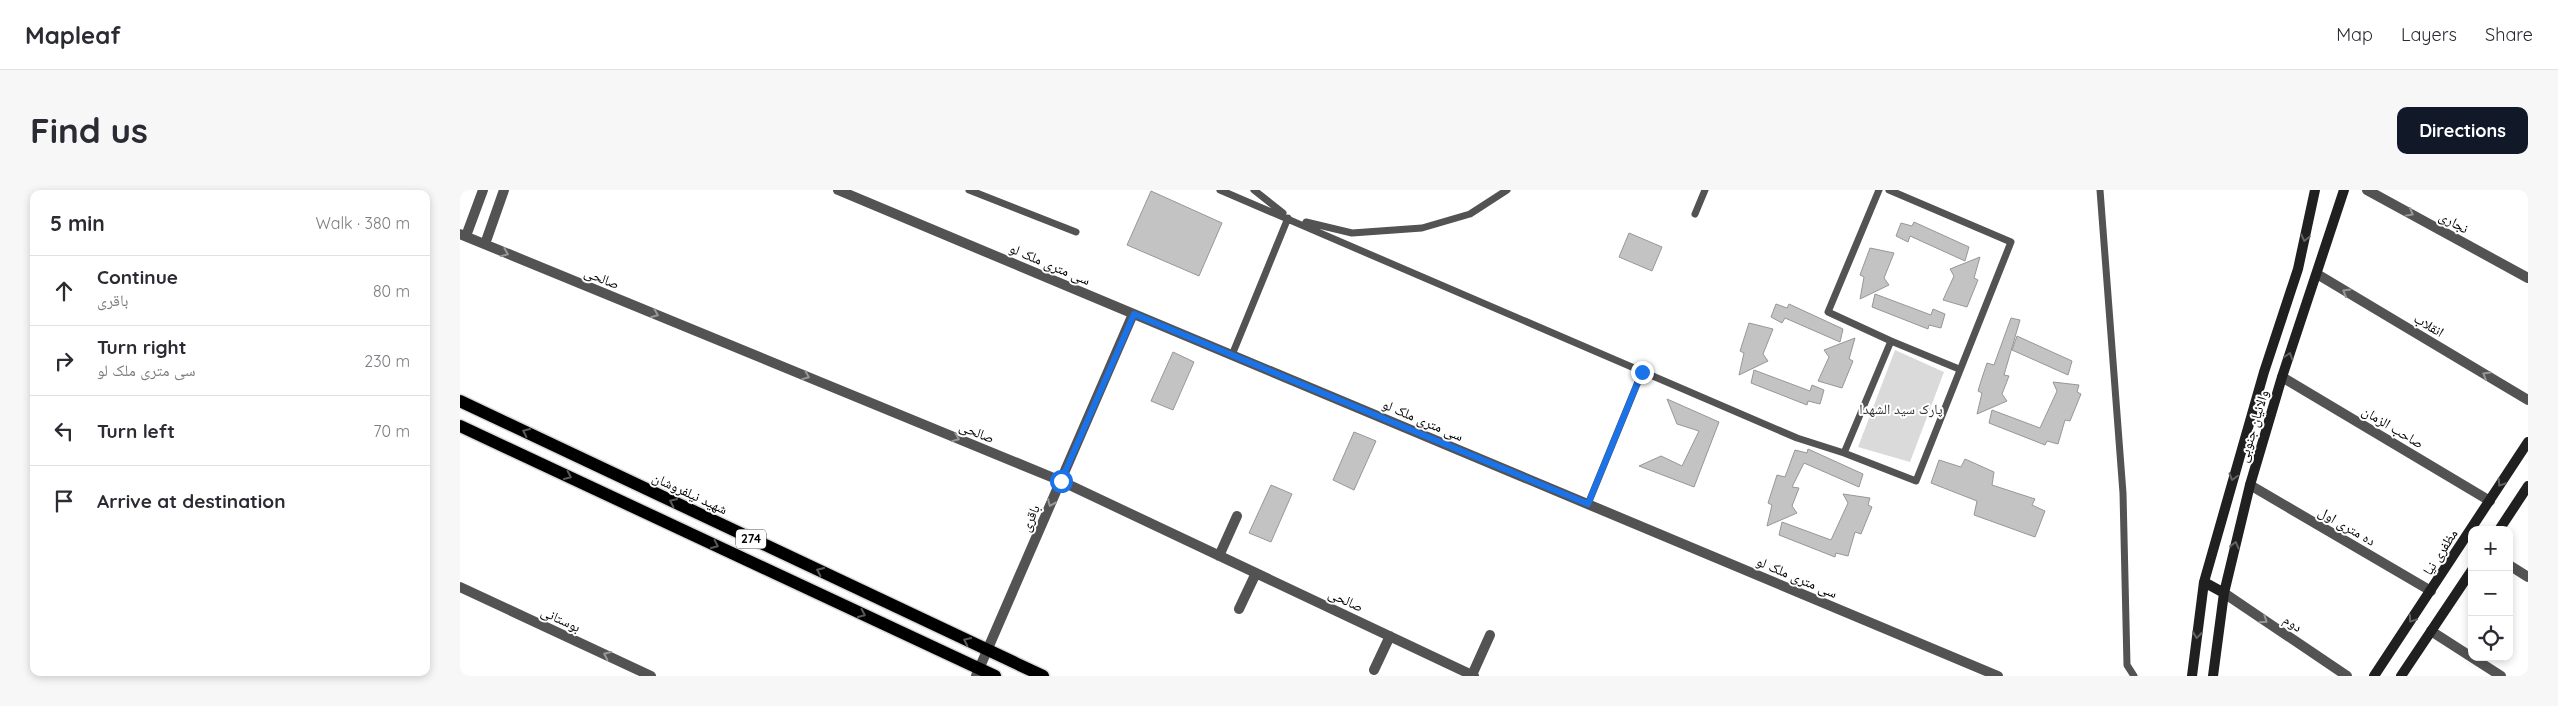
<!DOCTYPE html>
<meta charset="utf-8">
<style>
:root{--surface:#fff;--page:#f7f7f7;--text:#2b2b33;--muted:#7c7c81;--line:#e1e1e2;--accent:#111827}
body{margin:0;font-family:Quicksand,"Noto Naskh Arabic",sans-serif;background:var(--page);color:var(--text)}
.controls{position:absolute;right:15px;bottom:15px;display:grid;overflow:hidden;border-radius:10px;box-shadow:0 2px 8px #0003}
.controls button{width:45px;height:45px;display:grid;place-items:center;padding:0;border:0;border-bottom:1px solid var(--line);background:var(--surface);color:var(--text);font:25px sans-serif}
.stop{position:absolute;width:15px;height:15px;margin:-11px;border:4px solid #1a73e8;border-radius:50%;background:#fff}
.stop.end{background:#1a73e8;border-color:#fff;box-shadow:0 1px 5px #0008}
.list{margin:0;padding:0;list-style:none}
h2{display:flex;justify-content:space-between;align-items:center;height:65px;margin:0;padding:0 20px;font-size:21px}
h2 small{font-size:16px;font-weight:400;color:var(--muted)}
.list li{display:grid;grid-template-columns:32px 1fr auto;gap:15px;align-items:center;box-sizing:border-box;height:70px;padding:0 20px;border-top:1px solid var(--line)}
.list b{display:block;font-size:19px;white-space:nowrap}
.list p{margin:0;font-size:16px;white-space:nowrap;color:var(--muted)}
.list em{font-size:16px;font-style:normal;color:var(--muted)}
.icon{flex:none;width:28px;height:28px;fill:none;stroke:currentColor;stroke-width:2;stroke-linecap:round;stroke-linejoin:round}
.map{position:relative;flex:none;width:2068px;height:486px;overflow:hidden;border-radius:10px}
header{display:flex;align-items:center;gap:30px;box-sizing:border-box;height:70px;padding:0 25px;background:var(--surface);border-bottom:1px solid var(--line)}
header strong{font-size:24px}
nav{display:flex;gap:28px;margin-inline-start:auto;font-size:18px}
.intro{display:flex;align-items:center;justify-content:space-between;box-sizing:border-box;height:120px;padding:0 30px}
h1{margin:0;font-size:35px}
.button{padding:12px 22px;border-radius:10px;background:var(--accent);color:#fff;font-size:18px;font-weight:700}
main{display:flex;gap:30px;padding:0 30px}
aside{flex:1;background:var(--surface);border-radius:10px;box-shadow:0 2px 8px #0003}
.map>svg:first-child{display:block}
</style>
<header>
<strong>Mapleaf</strong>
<nav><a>Map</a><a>Layers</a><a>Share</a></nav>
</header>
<div class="intro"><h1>Find us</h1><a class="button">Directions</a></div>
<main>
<aside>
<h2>5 min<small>Walk · 380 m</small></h2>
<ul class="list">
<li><svg class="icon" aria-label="ahead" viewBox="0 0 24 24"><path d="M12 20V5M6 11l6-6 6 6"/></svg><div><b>Continue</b><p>باقری</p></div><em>80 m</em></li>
<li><svg class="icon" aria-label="right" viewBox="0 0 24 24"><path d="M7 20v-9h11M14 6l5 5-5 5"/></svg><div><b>Turn right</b><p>سی متری ملک لو</p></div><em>230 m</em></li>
<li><svg class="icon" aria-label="left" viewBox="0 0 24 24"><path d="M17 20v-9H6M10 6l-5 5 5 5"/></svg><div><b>Turn left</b></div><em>70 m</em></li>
<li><svg class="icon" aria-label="arrive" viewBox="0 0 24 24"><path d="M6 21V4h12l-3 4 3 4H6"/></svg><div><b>Arrive at destination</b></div></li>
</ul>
</aside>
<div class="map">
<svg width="2068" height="486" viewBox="0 0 2068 486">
<rect width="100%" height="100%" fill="#fff"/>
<!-- green -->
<path fill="#dadada" d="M1435,160L1484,182L1450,272L1398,257Z"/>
<!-- building -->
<path fill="#c3c3c3" stroke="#979797" d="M691,1L762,33L739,86L667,55Z
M1454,32L1509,57L1505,71L1450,46L1448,52L1436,46L1441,33L1452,36Z
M1169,43L1202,57L1192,81L1159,67Z
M1410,58L1434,63L1424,88L1429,95L1400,109L1404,87L1400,85Z
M1520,67L1514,88L1518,90L1507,117L1483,110L1494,86L1490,79Z
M1415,104L1471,125L1473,119L1485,124L1481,138L1469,135L1468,139L1412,117Z
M1316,114L1327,118L1329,114L1383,139L1380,152L1325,128L1322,133L1311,127Z
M1551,128L1560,130L1544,185L1549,186L1542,204L1547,211L1517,224L1522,203L1518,201L1521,191L1527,173L1534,175Z
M1289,133L1313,139L1303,164L1308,171L1279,185L1284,163L1280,161Z
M1557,146L1612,171L1608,185L1552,160Z
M1395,148L1389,169L1393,171L1382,198L1358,191L1369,167L1364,160Z
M713,162L734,172L713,220L691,211Z
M1294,180L1350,201L1352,195L1364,200L1360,214L1348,211L1347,215L1291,193Z
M1593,192L1619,195L1617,202L1621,204L1610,231L1605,230L1598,254L1587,251L1585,255L1529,233L1532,220L1580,238L1597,201Z
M1207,209L1259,232L1234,297L1179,276L1201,266L1222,276L1239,241L1217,234Z
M894,242L916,251L894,300L873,290Z
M1348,259L1403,284L1399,297L1344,273L1332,297L1339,298L1332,316L1337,323L1307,336L1312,315L1308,313L1317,285L1325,287L1335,260L1347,263Z
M1505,269L1534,282L1532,295L1575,309L1572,315L1585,321L1575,347L1514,325L1517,311L1471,293L1479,270L1501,277Z
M811,295L832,304L811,352L789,343Z
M1383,304L1410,308L1408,315L1412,317L1401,344L1395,342L1388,366L1376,363L1375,367L1319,345L1322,332L1371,350L1388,313Z"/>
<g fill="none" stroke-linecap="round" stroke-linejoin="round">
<!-- primary casing -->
<g stroke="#dbdbdb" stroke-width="15">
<path id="primary" d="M0,211L583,486
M0,236L535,486"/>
</g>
<!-- lane -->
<path stroke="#535353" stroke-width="7" d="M509,0L616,42
M760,0L1337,248L1384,263L1456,291L1551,52L1429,0
M794,0L823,23
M1640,0L1663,303L1667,475L1674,486
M1235,24L1245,0
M846,32L892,43L962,38L1010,24L1047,0
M1431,151L1499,179
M772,165L828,28
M1384,263L1431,151L1368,122L1419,0
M1128,314L1182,182"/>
<!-- street -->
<path stroke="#535353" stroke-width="10" d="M378,0L1538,486
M1907,0L2068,88
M0,44L601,291L1014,486
M6,46L23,0
M25,54L44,0
M1857,84L2068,210
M1822,187L2030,311
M1790,295L1971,401
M759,366L777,326
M2049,375L2068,387
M0,397L191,486
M1764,403L1887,486
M779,419L796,383
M1971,441L2041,486
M914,480L930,446
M1012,485L1030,445
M516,486L673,124"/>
<!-- secondary -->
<path stroke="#202020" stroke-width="10" d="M2039,340L2068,296
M1744,392L1764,403
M1732,486L1744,392L1804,182L1838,79L1855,0
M1753,486L1764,403L1790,295L1822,187L1884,0
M1914,486L2068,252
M1941,486L2012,380"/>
<!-- primary -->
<use href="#primary" stroke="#000" stroke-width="12"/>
</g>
<!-- one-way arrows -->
<defs><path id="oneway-chevron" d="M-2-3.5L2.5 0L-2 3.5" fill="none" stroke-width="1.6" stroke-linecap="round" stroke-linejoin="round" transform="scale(1.25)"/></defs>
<g stroke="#989898">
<use href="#oneway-chevron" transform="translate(1950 23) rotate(29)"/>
<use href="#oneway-chevron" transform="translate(45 63) rotate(22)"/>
<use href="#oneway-chevron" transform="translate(1886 102) rotate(-149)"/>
<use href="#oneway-chevron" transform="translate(195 124) rotate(22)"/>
<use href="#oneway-chevron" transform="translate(2026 185) rotate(-149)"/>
<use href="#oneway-chevron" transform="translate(346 186) rotate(22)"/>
<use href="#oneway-chevron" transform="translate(496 248) rotate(22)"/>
<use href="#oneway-chevron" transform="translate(591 313) rotate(114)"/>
<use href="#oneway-chevron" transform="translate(1804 430) rotate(34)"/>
<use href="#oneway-chevron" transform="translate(147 465) rotate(-155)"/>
</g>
<g stroke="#636363">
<use href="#oneway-chevron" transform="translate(1845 48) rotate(102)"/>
<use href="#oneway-chevron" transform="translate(1829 166) rotate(-72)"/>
<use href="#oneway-chevron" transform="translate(1773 287) rotate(106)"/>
<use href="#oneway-chevron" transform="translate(2041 293) rotate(123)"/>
<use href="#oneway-chevron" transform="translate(1775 355) rotate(-76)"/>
<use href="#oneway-chevron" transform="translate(1952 429) rotate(124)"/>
<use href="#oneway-chevron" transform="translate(1737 445) rotate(97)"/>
</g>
<g stroke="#595959">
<use href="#oneway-chevron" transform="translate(66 242) rotate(-155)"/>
<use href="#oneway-chevron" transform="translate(108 286) rotate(25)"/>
<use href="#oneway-chevron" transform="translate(213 312) rotate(-155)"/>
<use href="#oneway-chevron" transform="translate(255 355) rotate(25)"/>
<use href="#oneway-chevron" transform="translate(360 381) rotate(-155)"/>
<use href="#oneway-chevron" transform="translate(402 424) rotate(25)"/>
<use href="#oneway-chevron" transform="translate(507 451) rotate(-155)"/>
</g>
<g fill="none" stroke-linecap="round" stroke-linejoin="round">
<!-- route -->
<path stroke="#1a73e8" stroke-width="6" d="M601,291L674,124L1128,314L1182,182"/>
</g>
<g text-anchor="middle" stroke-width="4" stroke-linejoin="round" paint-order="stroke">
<!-- shield labels -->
<rect fill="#fff" stroke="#4c4c4c" stroke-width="1" x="276" y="339.5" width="30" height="19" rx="4"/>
<g font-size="12" font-weight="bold" fill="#000">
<text x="291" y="353">274</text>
</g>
<!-- street labels -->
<g font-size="14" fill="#000" stroke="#fff">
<text transform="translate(1994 32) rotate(29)" y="5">نجاری</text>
<text transform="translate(590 74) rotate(23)" y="5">سی متری ملک لو</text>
<text transform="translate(142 88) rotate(22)" y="5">صالحی</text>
<text transform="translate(1969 135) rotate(31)" y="5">انقلاب</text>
<text transform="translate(963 230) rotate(23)" y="5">سی متری ملک لو</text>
<text transform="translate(1793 236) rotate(-73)" y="5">والائیان جنوبی</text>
<text transform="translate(1933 237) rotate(31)" y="5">صاحب الزمان</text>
<text transform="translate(517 242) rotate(22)" y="5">صالحی</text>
<text transform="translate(230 303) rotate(25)" y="5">شهید نیلفروشان</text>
<text transform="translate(570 328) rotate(-66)" y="5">باقری</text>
<text transform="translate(1887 336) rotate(30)" y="5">ده متری اول</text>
<text transform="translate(1980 362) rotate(-57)" y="5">مظفری نیا</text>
<text transform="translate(1337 387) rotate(23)" y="5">سی متری ملک لو</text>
<text transform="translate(886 410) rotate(25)" y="5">صالحی</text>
<text transform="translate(101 429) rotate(25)" y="5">بوستانی</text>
<text transform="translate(1833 433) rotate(34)" y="5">دوم</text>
</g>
<!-- park labels -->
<g font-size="14" fill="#313131" stroke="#fff">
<text x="1441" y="224">پارک سید الشهدا</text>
</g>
</g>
</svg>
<div class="controls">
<button>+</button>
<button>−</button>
<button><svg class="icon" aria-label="locate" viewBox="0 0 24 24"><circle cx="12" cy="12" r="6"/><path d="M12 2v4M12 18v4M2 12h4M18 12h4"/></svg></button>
</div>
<div class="stop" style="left:601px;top:291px"></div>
<div class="stop end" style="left:1182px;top:182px"></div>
</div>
</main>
